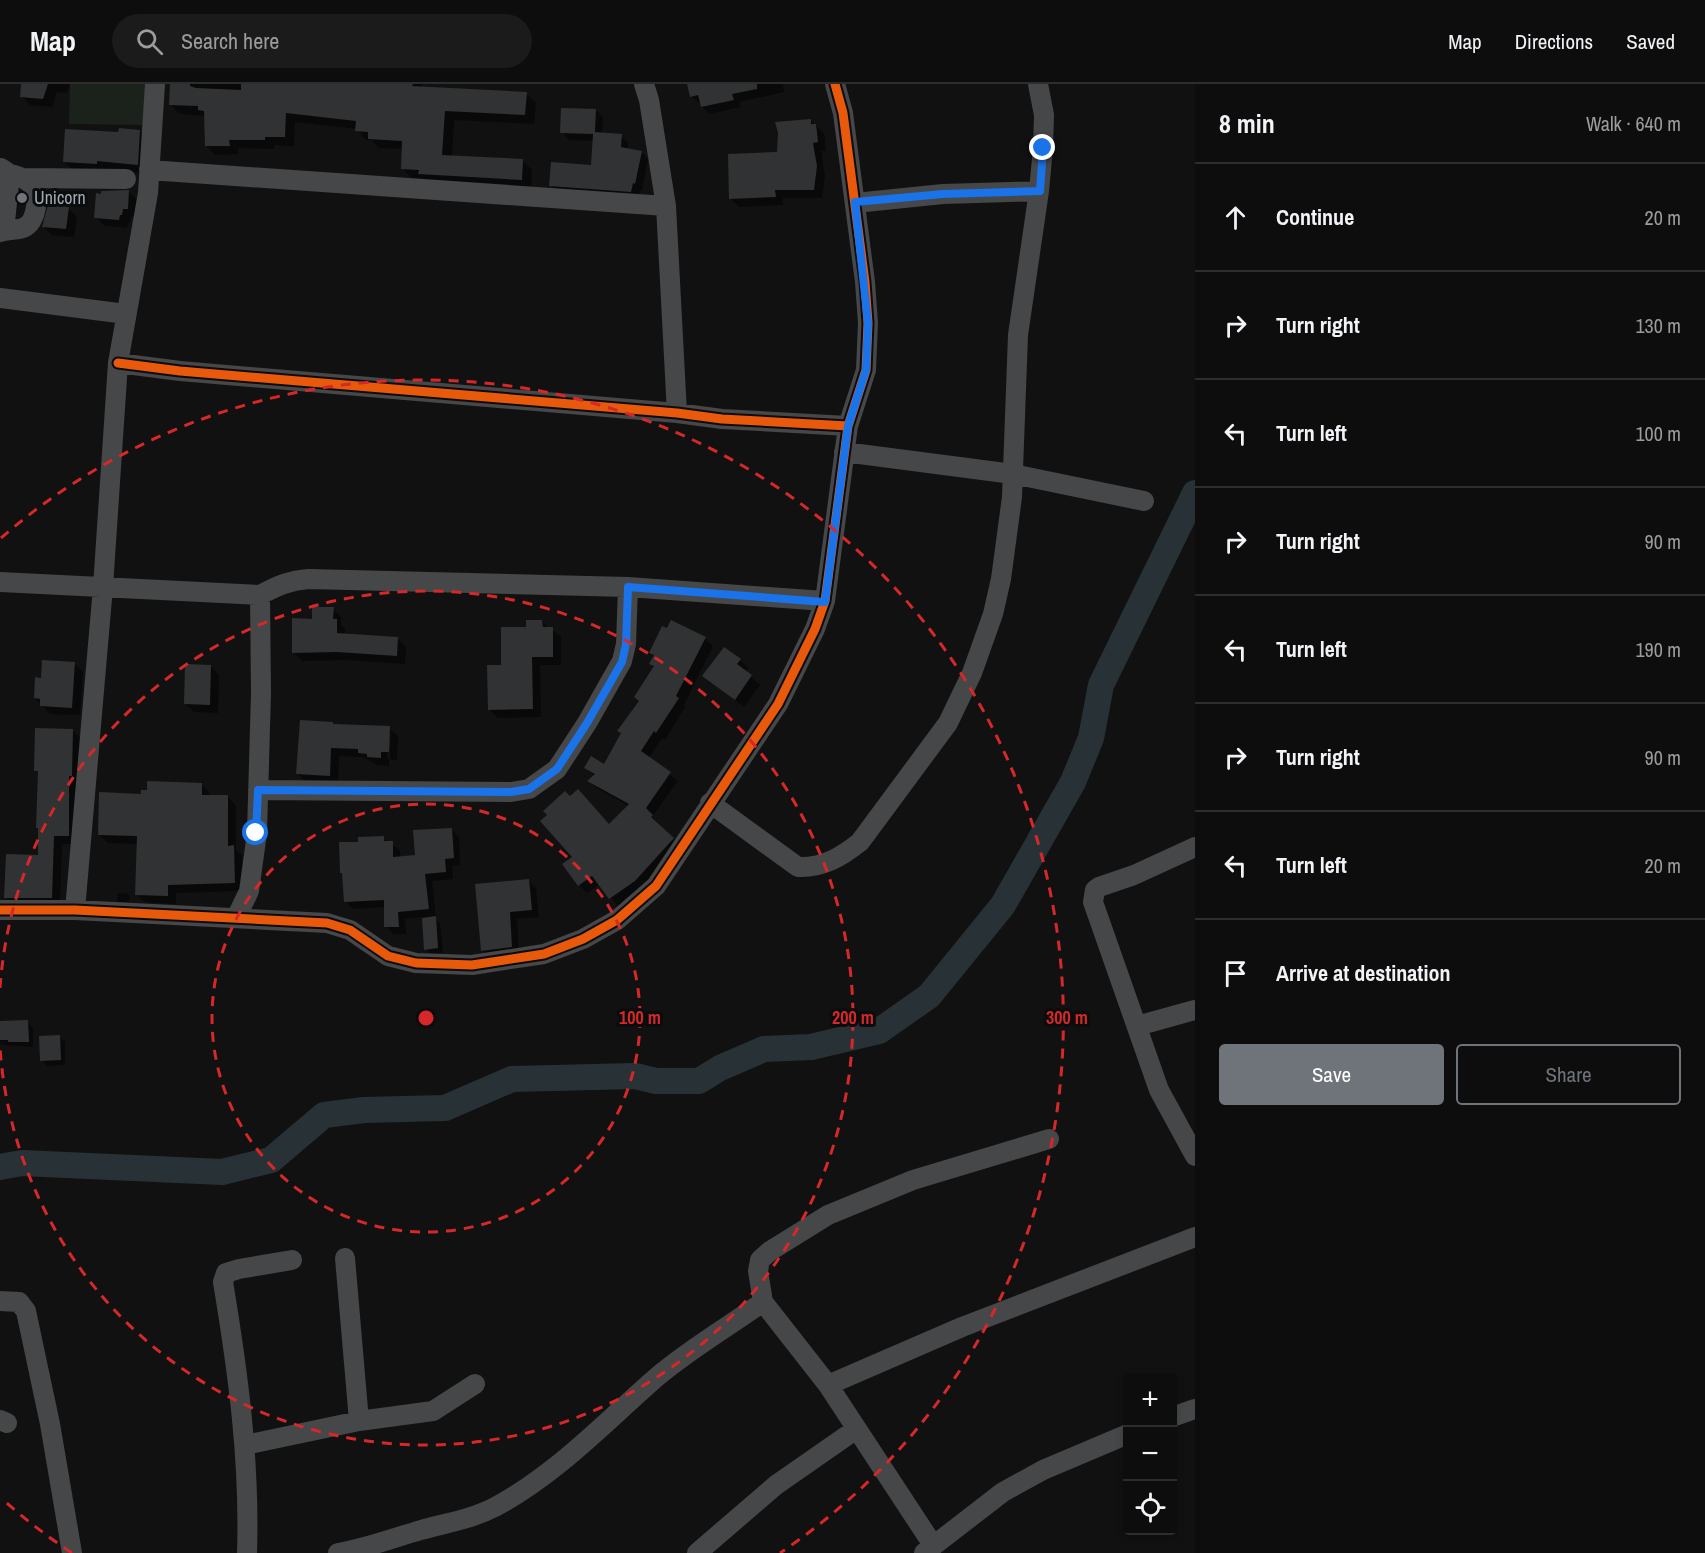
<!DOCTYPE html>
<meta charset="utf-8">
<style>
:root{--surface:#0d0d0d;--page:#1b1b1b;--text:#f1f3f6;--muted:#9a9c9d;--line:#2d2d2e;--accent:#6f747a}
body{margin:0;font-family:"Archivo Narrow",sans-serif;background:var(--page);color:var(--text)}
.controls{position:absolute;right:18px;bottom:18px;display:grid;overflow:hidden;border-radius:6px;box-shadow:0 3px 9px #0003}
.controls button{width:54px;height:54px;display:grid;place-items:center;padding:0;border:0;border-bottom:2px solid var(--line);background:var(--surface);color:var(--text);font:30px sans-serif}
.stop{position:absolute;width:18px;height:18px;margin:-14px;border:4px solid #1a73e8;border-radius:50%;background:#fff}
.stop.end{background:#1a73e8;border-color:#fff;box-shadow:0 2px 6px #0008}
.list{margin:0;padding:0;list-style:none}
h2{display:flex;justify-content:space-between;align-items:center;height:78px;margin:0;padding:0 24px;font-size:26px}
h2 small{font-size:20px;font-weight:400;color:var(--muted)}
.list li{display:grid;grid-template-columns:39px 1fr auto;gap:18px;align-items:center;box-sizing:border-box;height:108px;padding:0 24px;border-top:2px solid var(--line)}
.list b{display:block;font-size:22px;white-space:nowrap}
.list em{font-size:20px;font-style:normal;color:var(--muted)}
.actions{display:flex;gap:12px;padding:18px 24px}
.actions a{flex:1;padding:14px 0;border:2px solid var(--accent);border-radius:6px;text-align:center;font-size:21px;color:var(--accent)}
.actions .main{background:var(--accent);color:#fff}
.icon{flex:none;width:33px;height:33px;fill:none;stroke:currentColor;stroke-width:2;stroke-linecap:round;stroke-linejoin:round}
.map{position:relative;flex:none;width:1195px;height:1469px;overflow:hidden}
header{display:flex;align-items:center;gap:36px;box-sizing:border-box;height:84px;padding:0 30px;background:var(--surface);border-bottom:2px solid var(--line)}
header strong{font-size:28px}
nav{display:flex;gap:33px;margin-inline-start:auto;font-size:21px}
.search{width:420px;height:54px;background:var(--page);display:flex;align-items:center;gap:15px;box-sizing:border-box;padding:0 21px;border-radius:33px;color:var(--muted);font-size:22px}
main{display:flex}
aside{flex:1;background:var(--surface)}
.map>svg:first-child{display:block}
</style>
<header>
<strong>Map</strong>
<div class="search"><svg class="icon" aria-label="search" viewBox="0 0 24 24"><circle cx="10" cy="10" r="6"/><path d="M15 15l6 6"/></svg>Search here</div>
<nav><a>Map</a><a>Directions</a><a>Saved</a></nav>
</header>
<main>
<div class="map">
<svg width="1195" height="1469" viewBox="0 0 1195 1469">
<rect width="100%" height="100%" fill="#111"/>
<!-- green -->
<path fill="#1b211b" d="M70,0H150L149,41L69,40Z"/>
<!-- shadow -->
<path fill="#0007" fill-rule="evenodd" d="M23,0H70L67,9L57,8L52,23L30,21L22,13Z
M194,0H422V4L526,10L536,19L534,40L454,36L452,73L523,77L532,86L531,104L429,99L425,95L412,94L403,85L404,65L379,64L371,56H366L357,45L295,38L294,62L274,61V65L238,64V70L215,71L206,61V32L180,30L171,21V1Z
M689,0H783L784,8L739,18L740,23L710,30L702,23L701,19H699L692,12Z
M596,26L603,33L602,50L621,52L628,59V66L641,68L648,75L642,106H640L638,114L558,108L551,101L592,82L594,57L569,56L562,48Z
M811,36L824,50L826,67H821L825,92L822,114H783V121L739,123L731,115L779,69Z
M139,47L148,56L146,89L105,85V88L73,86L64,78L119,50Z
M129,108L137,116L136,133H131L130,139H128L127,144L105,142L96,134L102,111Z
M68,124L77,133L74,153L52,151L43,142Z
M333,525L341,533V541L345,545V551L397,554L406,563L405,580L346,576L302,577L293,568L314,536Z
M542,538L561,553V581H540L541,633L498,634L489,625L503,583L527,545Z
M705,555L713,562L684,621L685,623L665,656L662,654L649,674L678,697L652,733L659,740L658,742L680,763L642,805L618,822L600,800L587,809L579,801L609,741L629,722L597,704L589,697L595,692L586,684L605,682L640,617L655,583L651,580L655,572L651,568Z
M740,576L748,585L745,588L760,601L744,623L704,592Z
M74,579L83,588L80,631L50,630L35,614L42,595Z
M210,582L219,591L218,629L194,628L185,619Z
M334,642L389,644L398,652L397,676L389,675V682L377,681L363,673L339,672L338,700L306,698L298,690ZM388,650H391L390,675H387Z
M72,646L81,655L77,760H62L60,822H14L6,813L40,772V746L37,744L39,690L36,686Z
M202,701L210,710V713H228L236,722V766L242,771L243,807L176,809V820L145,818L136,810L138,760L108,759L99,751L142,711Z
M451,745L459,753L460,781L452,782L453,795L432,797L436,832H433L440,840L443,869L431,870L426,865L423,833L405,835L406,850H393L386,842L385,823L353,825L345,817L360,759L383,754L400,766V774L416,773Z
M528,797L536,804L539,833L517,835L519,870L490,874L483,867L477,801Z
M118,809L127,810L130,812L129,818H119L117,816Z
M0,938H27L33,943V963L2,961L0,959Z
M59,953L65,958V981L47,982L42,976Z"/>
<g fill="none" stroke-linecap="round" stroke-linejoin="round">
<!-- river -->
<path stroke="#283236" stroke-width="26" d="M0,1083L22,1079L222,1088L271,1076L324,1031L364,1026L445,1024L512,995L635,992L656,997H699L720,984L764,965L811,963L879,947L929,912L1003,821L1073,698L1091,654L1101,601L1195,409"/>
</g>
<!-- building -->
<path fill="#313233" d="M21,0H48L43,15L20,13Z
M170,0H190V2L196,4L241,6V0H413L412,2L527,8L525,31L445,27L442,71L523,75L522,96L418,90L419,86L401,85L402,57L368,55V48L355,47L356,37L286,29L285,53H265V56H229L230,62H205L204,27L198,26V22L169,21Z
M687,0H757V5L732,10L734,16L701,23L698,11L690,13Z
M561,24L596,25L595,48L622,50L621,63L642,67L635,100L633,99L631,108L549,102L551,78L591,81L593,50L560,49Z
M811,35V40H816L818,58L813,59L817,82L814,106H775L776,113L729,115L728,70L777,68L778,49L775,38Z
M119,44L140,46L138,81L97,77V80L63,78L65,45L118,48Z
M129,106L128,125H123L122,131H120L119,136L94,134L96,109L101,110V107Z
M48,121L69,123L66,145L42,143Z
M312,523H334L333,535H337V549L398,553L397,572L337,568L292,569V534L312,535Z
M526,536H542L543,543H553V573H532L533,625L488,626L487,581H501V543H526Z
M671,536L706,553L676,612L679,614L656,649L654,647L641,667L671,688L646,724L653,731L651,733L674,754L635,797L609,815L592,792L578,802L562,780L572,773L540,737L547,731L543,727L565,707L570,712L578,705L609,740L629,720L587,697L595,690L584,684L591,672L604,680L621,649L617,647L639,617L634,613L654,582L649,580L654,571L649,569L662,542L667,544Z
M724,563L741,575L737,580L752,591L735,616L702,592Z
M42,576L75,578L72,624L40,622V615L34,614L35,593L41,594Z
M185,580L211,581L210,621L184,620Z
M300,636L333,638V640L390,642L389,668H381V674L367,673V670L358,669V665L331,664L330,692L296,690Z
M35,644L73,645L72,692H69V752H54L52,814H4L6,770L38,771V744H36L38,687H34Z
M147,697L202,699V711H228V762L234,761L235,799L168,801V812L135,811L137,752L98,751L99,708L141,710V706H147Z
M452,744L454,774L445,775L446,788L425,790L429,825L398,828L399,843H384V816L344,818L342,789H340L339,758H358V753L384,752V757H393V773L415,771L413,746Z
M529,795L532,826L510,828L512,863L481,867L475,800Z
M436,832L438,864L424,866L422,834Z
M28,936L29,958H8V956H0V937Z
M60,951L61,976L40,977L39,952Z"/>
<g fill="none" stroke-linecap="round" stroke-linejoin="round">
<!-- minor -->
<path stroke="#454749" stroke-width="20" d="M644,0L649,16L666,122L677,329
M149,86L666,122
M23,94L126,95
M855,119L943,110L1039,107
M4,147C9,146 17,146 23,144C37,139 40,111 32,101C26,94 18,92 10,90
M0,148L4,147L10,90L1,84
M0,214L126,230
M118,279L180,287L677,329L722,335L848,342L866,286L868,239L865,198L843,29L835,0
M844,368L1013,390L1144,417
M0,498L260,511C277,502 290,496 309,495L628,503L825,517
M258,706L511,708L529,705L557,685L587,639L622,577L626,560L628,503
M710,719L798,783C823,784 841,773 860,758L948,639L972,589L993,530L1001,495L1012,413L1018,251L1039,107L1043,64L1044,31L1038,0
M1195,763L1134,791L1099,803L1095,806L1093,818L1159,1006L1195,1072
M0,826H75L327,839L350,846L388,872L416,879L472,881L544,870L583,855L617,836L656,802L778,620L815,545L825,517L848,342
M75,826L103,503L118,279L148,109L155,0
M236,834L249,807L257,749L261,609L260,511
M1137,942L1195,926
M345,1174L359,1337
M0,1217L19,1218L26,1227L50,1340L72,1469
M828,1301L962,1243L1195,1153
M1172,1333L1195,1325
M0,1336L7,1339
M245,1361L359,1337L433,1327L475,1300
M933,1461L828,1301L763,1218L758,1187L760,1176L770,1167L828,1131L913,1096L1049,1055
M247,1469C250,1377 238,1288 223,1198L226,1189L239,1185L292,1176
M338,1469C367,1464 393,1454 421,1446C446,1439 472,1435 495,1423C557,1390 606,1337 658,1292C690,1265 729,1242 763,1218
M697,1469L776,1401L855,1346
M924,1469L1003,1408L1043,1386L1128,1350"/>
<!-- cycleway casing -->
<g stroke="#0b0c0d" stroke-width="13">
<path id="cycleway" d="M118,279L180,287L677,329L722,335L848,342L866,286L868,239L865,198L843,29L835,0
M0,826H75L327,839L350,846L388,872L416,879L472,881L544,870L583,855L617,836L656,802L778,620L815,545L825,517L848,342"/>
</g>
<!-- cycleway -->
<use href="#cycleway" stroke="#e8590c" stroke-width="9"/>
</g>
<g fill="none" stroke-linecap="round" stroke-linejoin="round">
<!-- route -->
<path stroke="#1a73e8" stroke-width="8" d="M256,749L258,706L511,708L529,705L557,685L587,639L622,578L626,560L628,503L825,518L848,342L866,286L868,239L855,118L943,110L1040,107L1043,64"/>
</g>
<!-- distance rings -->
<g fill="none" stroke="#d62828" stroke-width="3" stroke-dasharray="10 8">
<circle cx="426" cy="934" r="214"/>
<path d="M0 904A427 427 0 1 1 0 964"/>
<path d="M72 1469A641 641 0 0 1 1 1414M1 454A641 641 0 1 1 780 1469"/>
</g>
<!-- markers -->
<circle fill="#6f747a" stroke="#0b0c0d" stroke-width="2" cx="22" cy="114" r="6"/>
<g text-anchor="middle" stroke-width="6" stroke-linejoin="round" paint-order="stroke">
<!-- poi labels -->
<g font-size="18" fill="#a2aab2" stroke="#0b0c0d" text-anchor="start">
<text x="34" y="120">Unicorn</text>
</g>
</g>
<circle cx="426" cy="934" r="9" fill="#d62828" stroke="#0b0c0d" stroke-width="3"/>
<g font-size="18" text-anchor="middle" font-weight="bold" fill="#d62828" stroke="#0b0c0d" stroke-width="6" stroke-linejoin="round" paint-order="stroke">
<text x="640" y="940">100 m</text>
<text x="853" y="940">200 m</text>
<text x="1067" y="940">300 m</text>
</g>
</svg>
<div class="controls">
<button>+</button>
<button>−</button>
<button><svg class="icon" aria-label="locate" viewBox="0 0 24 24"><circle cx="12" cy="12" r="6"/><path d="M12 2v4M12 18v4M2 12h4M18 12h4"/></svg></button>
</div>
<div class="stop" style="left:256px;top:749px"></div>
<div class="stop end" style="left:1043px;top:64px"></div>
</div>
<aside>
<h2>8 min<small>Walk · 640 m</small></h2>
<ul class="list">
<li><svg class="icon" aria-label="ahead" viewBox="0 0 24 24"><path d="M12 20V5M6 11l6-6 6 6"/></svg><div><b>Continue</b></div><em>20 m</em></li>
<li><svg class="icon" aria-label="right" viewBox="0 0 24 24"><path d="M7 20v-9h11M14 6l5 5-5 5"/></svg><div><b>Turn right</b></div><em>130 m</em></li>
<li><svg class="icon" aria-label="left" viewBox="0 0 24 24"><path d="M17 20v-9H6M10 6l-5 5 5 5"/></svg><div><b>Turn left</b></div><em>100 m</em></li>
<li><svg class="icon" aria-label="right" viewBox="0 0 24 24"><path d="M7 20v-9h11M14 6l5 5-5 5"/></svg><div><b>Turn right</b></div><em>90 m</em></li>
<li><svg class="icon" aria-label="left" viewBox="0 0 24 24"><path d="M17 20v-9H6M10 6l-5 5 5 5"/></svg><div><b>Turn left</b></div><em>190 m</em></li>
<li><svg class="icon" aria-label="right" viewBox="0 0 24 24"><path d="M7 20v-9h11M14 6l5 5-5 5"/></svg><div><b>Turn right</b></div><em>90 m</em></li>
<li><svg class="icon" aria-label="left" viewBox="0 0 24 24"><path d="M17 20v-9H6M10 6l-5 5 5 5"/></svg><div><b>Turn left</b></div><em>20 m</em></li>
<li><svg class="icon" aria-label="arrive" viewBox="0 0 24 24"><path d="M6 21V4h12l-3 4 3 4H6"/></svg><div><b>Arrive at destination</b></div></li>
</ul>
<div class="actions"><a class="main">Save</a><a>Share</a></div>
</aside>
</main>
